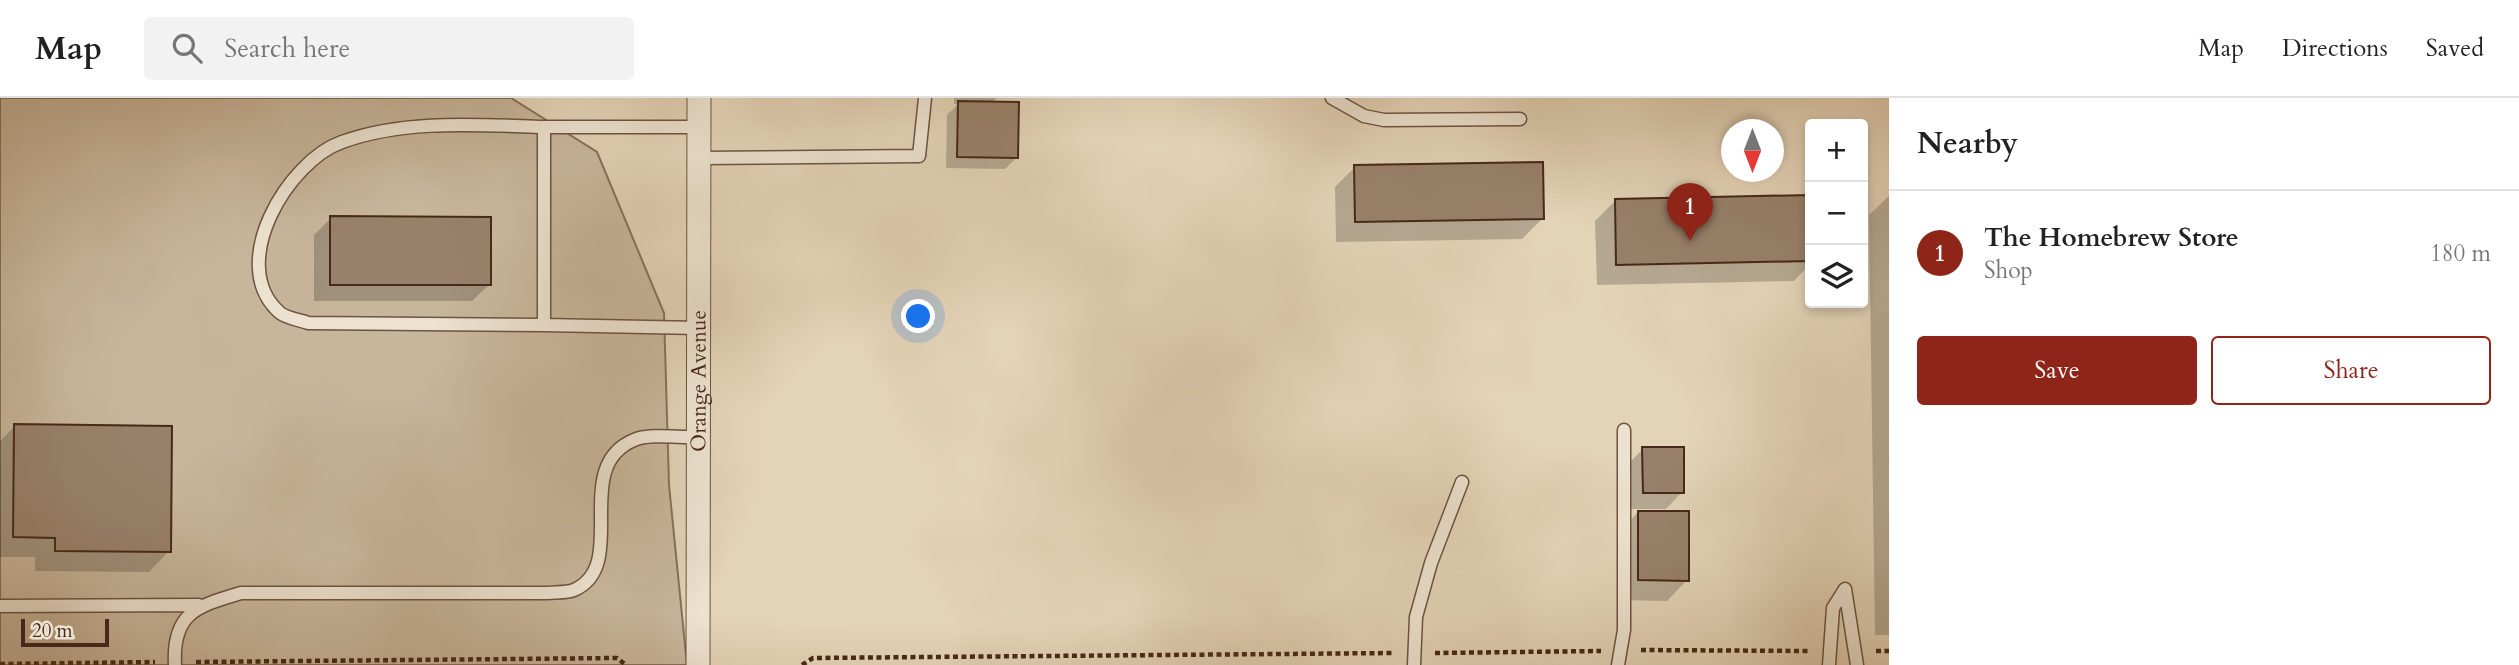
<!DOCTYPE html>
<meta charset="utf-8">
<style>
:root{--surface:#fff;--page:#f2f2f2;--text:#222;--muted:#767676;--line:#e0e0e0;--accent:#8f2418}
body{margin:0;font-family:Cardo,serif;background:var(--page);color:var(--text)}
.controls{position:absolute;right:21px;top:21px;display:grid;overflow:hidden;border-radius:7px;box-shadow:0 4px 10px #0003}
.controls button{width:63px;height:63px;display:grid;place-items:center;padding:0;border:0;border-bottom:2px solid var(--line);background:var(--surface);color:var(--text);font:35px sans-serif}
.compass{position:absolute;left:1721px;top:21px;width:63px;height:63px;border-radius:50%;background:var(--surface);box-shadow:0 4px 10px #0003;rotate:180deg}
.scale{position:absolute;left:21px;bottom:18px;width:88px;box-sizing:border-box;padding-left:7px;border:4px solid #462918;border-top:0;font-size:19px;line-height:24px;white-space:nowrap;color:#462918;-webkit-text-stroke:5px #ede2d0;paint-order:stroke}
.you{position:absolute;left:919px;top:219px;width:24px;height:24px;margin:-18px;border:5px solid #fff;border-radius:50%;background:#1a73e8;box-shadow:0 0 0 10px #1a73e833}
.badge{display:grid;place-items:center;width:46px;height:46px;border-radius:50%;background:var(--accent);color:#fff;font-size:23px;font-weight:700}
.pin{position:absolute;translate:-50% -58px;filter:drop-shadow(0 2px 4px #0008)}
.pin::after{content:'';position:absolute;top:37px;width:24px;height:21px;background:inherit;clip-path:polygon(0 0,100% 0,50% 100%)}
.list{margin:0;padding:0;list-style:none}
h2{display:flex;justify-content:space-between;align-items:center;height:91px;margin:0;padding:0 28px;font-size:30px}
h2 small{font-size:23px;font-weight:400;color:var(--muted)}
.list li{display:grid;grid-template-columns:46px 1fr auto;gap:21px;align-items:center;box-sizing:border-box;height:126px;padding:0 28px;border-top:2px solid var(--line)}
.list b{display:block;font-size:26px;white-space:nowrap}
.list p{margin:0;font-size:23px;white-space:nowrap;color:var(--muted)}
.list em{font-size:23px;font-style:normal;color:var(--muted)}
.actions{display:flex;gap:14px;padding:21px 28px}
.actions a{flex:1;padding:16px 0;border:2px solid var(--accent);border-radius:7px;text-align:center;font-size:24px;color:var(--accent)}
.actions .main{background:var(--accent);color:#fff}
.icon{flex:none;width:38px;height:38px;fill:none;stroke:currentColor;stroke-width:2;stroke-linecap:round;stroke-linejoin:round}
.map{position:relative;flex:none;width:1889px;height:567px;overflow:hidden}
header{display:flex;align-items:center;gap:42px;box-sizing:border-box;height:98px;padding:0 35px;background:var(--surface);border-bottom:2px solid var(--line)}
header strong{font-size:33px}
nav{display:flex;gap:38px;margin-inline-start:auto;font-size:24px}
.search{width:490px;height:63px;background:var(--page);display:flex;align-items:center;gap:18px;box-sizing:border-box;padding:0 24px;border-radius:7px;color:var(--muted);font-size:26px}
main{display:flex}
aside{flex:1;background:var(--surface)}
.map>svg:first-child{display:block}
</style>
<header>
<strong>Map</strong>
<div class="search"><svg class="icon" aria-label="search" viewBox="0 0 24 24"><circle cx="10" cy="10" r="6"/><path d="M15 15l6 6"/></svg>Search here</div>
<nav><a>Map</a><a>Directions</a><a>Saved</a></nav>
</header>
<main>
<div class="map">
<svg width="1889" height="567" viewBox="0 0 1889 567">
<rect width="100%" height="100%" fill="#e3d3b7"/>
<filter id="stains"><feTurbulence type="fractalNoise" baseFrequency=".00286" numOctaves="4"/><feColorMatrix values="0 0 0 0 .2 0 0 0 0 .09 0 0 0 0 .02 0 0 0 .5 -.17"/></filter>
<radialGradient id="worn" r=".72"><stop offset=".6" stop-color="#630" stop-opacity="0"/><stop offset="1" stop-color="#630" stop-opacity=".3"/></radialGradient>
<!-- green -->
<path fill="#c8b69c" stroke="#87705a" stroke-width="2" d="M0,0H511L597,54L664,215L669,387L687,567H0Z"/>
<!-- shadow -->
<path fill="#0003" d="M954,0H997L991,5L1017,59L1005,71L946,70L947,17L958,6H954Z
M1355,69L1542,121L1522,141L1336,144L1335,89Z
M1889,98V537H1875L1869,117Z
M1810,99V166L1794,183L1597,187L1595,123L1616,102Z
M331,120L489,187L472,203H314V137Z
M15,328L169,453L149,474L35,473V459H0V343Z
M1643,351L1682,394L1666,411H1627L1626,368Z
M1638,414L1687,482L1667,503L1618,502V435Z"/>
<!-- building -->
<path fill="#98816b" stroke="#462918" stroke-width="2" d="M958,3L1019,4L1018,60L957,59Z
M1543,64L1544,121L1355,124L1354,67Z
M1810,97V163L1616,167L1615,101Z
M330,118L491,119V187H330Z
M14,326L172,328L171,454L55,453V440L13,439Z
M1642,349H1684V395H1643Z
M1638,413H1689V483L1638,482Z"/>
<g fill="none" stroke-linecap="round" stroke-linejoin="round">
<!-- lane casing -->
<g stroke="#6d5440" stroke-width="15">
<path id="lane" d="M1332,0L1364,18L1384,22L1520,21
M544,29C479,27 405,21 342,44C288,63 226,166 279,214C285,220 300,222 308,225L544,227
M699,29H544V227L699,230
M699,60L919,58L925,0
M0,508L199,507
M175,567C172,514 198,508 241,495H547C555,494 567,495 574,492C631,467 569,369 634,342C650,335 680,340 698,339
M1414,567L1416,519L1431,465L1462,384
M1618,567L1624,532V332
M1829,567L1833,510L1845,491L1857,567"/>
</g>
<!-- street casing -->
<g stroke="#6d5440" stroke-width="25">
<g id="street">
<path id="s1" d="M698,567L699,0"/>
</g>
</g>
<!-- path -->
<path stroke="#462918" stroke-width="4.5" stroke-dasharray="5 3.5" stroke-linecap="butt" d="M1641,552L1811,553
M1876,553H1889
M1435,555L1601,553
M196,564L617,560L626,567
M0,566L155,564
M802,567L813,560L1395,555"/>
<!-- lane -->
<use href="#lane" stroke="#ede2d0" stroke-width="12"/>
<!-- street -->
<use href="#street" stroke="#ede2d0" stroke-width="23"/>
</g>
<g text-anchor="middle" stroke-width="6" stroke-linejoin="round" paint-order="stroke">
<!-- street labels -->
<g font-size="21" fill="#462918" stroke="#ede2d0">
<text dy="7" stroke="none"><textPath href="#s1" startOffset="284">Orange Avenue</textPath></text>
</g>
</g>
<rect width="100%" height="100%" filter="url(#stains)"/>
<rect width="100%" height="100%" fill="url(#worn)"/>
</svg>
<div class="controls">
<button>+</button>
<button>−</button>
<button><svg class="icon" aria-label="layers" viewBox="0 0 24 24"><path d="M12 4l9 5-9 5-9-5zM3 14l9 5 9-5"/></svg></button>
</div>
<svg class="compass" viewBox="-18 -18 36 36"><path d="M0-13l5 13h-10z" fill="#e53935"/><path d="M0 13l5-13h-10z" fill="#767676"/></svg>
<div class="scale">20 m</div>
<div class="you"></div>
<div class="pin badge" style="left:1690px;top:143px">1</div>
</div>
<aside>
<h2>Nearby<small></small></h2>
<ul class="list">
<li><span class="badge">1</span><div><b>The Homebrew Store</b><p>Shop</p></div><em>180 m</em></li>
</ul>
<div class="actions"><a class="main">Save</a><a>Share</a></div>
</aside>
</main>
